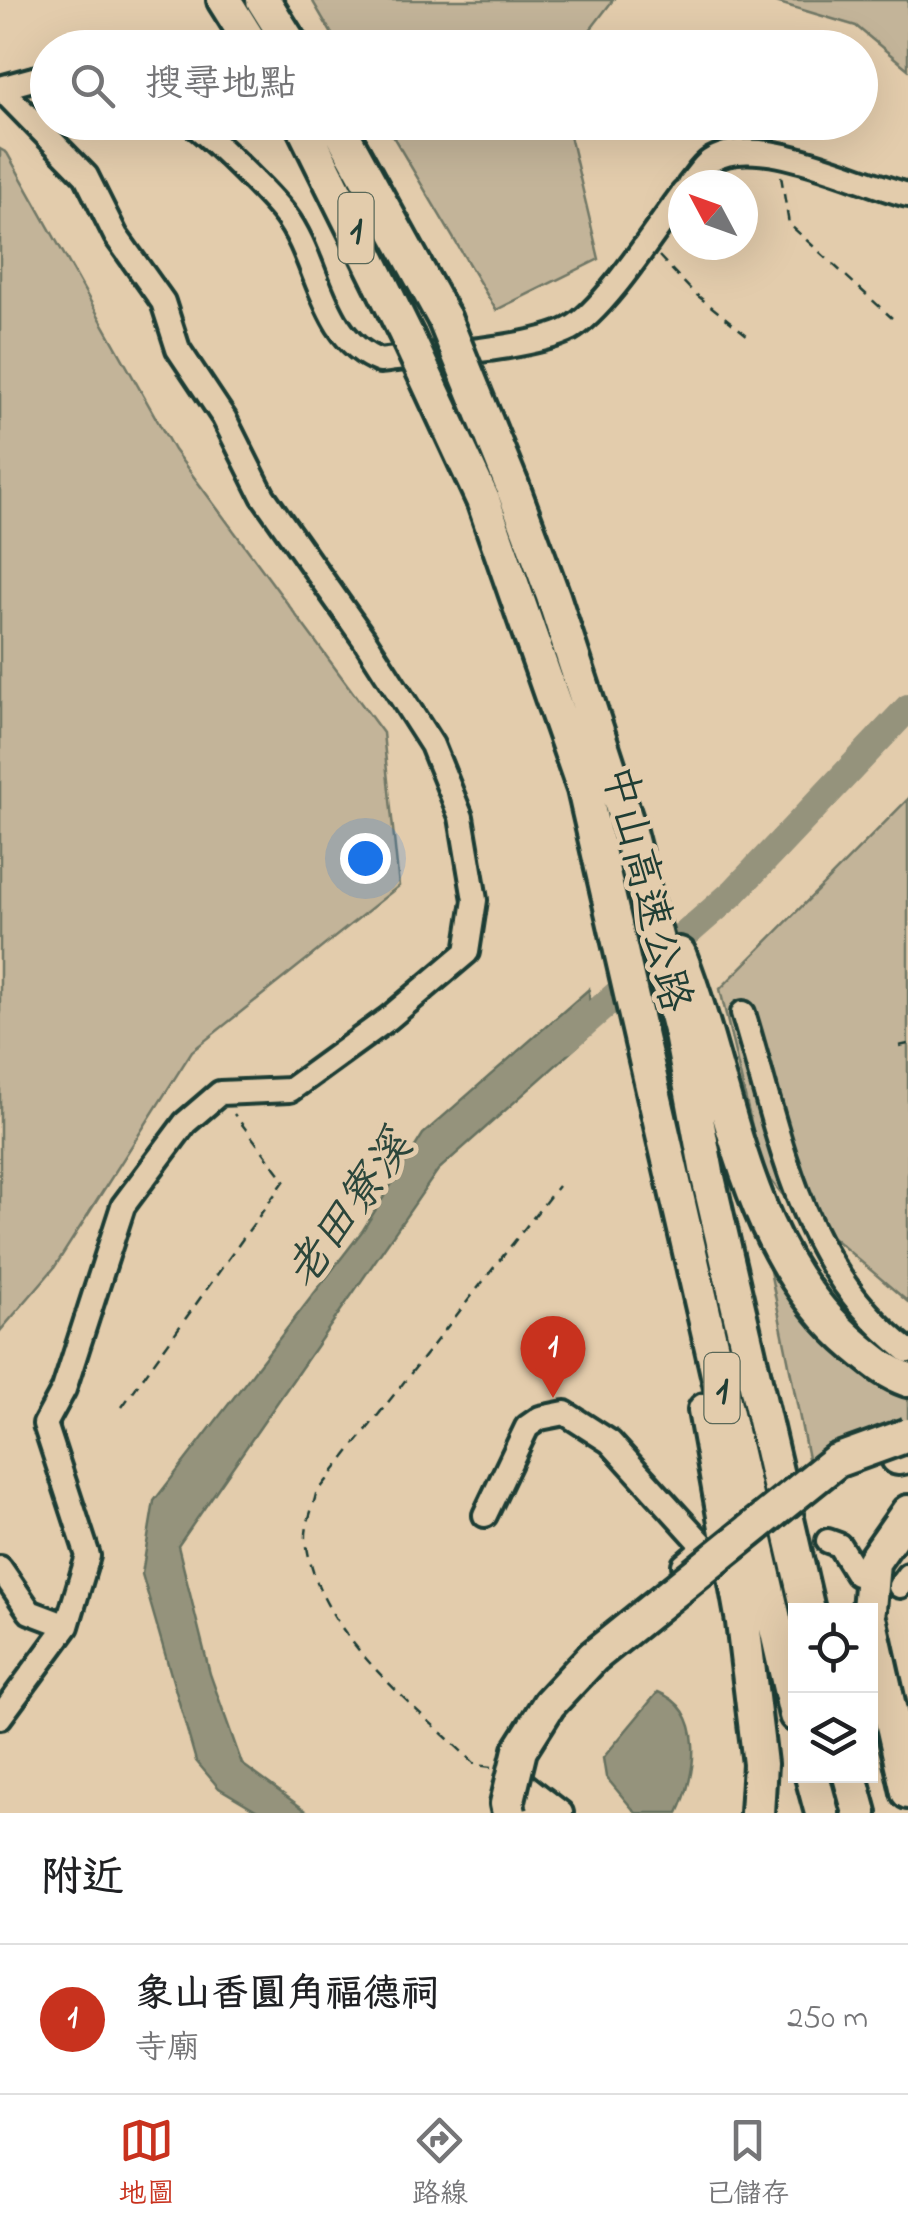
<!DOCTYPE html>
<html lang="zh-TW">
<meta charset="utf-8">
<style>
:root{--surface:#fff;--page:#f2f2f2;--text:#202124;--muted:#757577;--line:#e0e0e0;--accent:#c8321e}
body{margin:0;font-family:"Indie Flower","LXGW WenKai TC",sans-serif;background:var(--page);color:var(--text)}
.controls{position:absolute;right:30px;bottom:30px;display:grid;overflow:hidden;border-radius:0px;box-shadow:0 10px 40px #0002}
.controls button{width:90px;height:90px;display:grid;place-items:center;padding:0;border:0;border-bottom:2px solid var(--line);background:var(--surface);color:var(--text);font:50px sans-serif}
.compass{position:absolute;left:668px;top:170px;width:90px;height:90px;border-radius:50%;background:var(--surface);box-shadow:0 10px 40px #0002;rotate:311deg}
.you{position:absolute;left:365px;top:858px;width:35px;height:35px;margin:-25px;border:8px solid #fff;border-radius:50%;background:#1a73e8;box-shadow:0 0 0 15px #1a73e833}
.badge{display:grid;place-items:center;width:65px;height:65px;border-radius:50%;background:var(--accent);color:#fff;font-size:32px;font-weight:700}
.pin{position:absolute;translate:-50% -82px;filter:drop-shadow(0 2px 5px #0008)}
.pin::after{content:'';position:absolute;top:52px;width:35px;height:30px;background:inherit;clip-path:polygon(0 0,100% 0,50% 100%)}
.list{margin:0;padding:0;list-style:none}
h2{display:flex;justify-content:space-between;align-items:center;height:130px;margin:0;padding:0 40px;font-size:42px}
h2 small{font-size:32px;font-weight:400;color:var(--muted)}
.list li{display:grid;grid-template-columns:65px 1fr auto;gap:30px;align-items:center;box-sizing:border-box;height:150px;padding:0 40px;border-top:2px solid var(--line)}
.list b{display:block;font-size:38px;white-space:nowrap}
.list p{margin:0;font-size:32px;white-space:nowrap;color:var(--muted)}
.list em{font-size:32px;font-style:normal;color:var(--muted)}
.icon{flex:none;width:55px;height:55px;fill:none;stroke:currentColor;stroke-width:2;stroke-linecap:round;stroke-linejoin:round}
.map{position:relative;flex:none;width:908px;height:1813px;overflow:hidden}
.search{position:absolute;background:var(--surface);box-shadow:0 10px 40px #0002;left:30px;right:30px;top:30px;height:110px;display:flex;align-items:center;gap:25px;box-sizing:border-box;padding:0 35px;border-radius:55px;color:var(--muted);font-size:38px}
.sheet{height:280px;background:var(--surface)}
nav{display:flex;justify-content:space-around;align-items:center;box-sizing:border-box;height:140px;border-top:2px solid var(--line);background:var(--surface);font-size:28px;color:var(--muted)}
nav a{display:grid;justify-items:center;gap:5px}
nav .on{color:var(--accent)}
.map>svg:first-child{display:block}
</style>
<div class="map">
<svg width="908" height="1813" viewBox="0 0 908 1813">
<rect width="100%" height="100%" fill="#e3ccac"/>
<filter id="ink" filterUnits="userSpaceOnUse"><feTurbulence type="fractalNoise" baseFrequency=".01" numOctaves="2"/><feDisplacementMap in="SourceGraphic" scale="20" xChannelSelector="R" yChannelSelector="G"/><feConvolveMatrix kernelMatrix="1 2 1 2 8 2 1 2 1" color-interpolation-filters="sRGB"/></filter>
<g filter="url(#ink)">
<!-- green -->
<path fill="#c3b499" stroke="#717866" stroke-width="2.5" d="M312,0H613L577,47L340,48Z
M769,0H908V69L856,26Z
M385,123H567L599,259L496,310Z
M0,149L7,153L174,450L383,733L399,886L192,1051L54,1268L0,1331Z
M908,799V1302L782,1194L762,1169L720,989Z
M767,1256C801,1307 847,1377 908,1398V1424L809,1463Z"/>
<!-- water -->
<path fill="#95937c" stroke="#66715f" stroke-width="2.5" d="M589,989L591,1034L438,1170L178,1546L210,1674L242,1764L309,1813H261L219,1788L196,1761L142,1574L154,1501L363,1230L423,1134Z
M658,1692C707,1711 696,1775 678,1813H636L606,1777L603,1758Z"/>
<g fill="none" stroke-linecap="round" stroke-linejoin="round">
<!-- river -->
<path stroke="#95937c" stroke-width="28" d="M565,1040L734,892L908,708"/>
<!-- minor casing -->
<g stroke="#1f3d34" stroke-width="30">
<path id="minor" d="M0,88L48,75
M190,122C210,136 270,195 285,215C320,261 320,338 380,361C429,354 529,350 570,329C605,310 657,227 683,193
M689,185C695,178 702,166 710,161C756,130 858,183 908,195
M743,1013C782,1140 798,1265 908,1351
M485,1515L527,1427L540,1418L565,1413L610,1442L705,1547L684,1565
M828,1541L839,1545L857,1574
M0,1568L30,1612L67,1626
M900,1586L908,1575
M0,1717L67,1626L88,1556L45,1424L64,1389L123,1206L185,1123L220,1093L290,1090L389,1018L467,952L475,900L461,817L432,745L364,639L263,496L224,418L178,349L163,302L116,236L86,176L1,89
M521,1782L561,1813"/>
</g>
<!-- highway casing -->
<g stroke="#1f3d34" stroke-width="40">
<path id="highway" d="M224,0L254,48
M263,0L293,48
M301,122L407,336
M336,122L444,318
M511,483L553,596L626,820L681,1034L707,1173L808,1610
M483,500L584,789L796,1715
M679,954C732,1088 740,1249 857,1347C874,1361 887,1373 908,1380
M705,1410L743,1622L760,1764L757,1813
M898,1458L908,1456
M869,1610L873,1562L908,1512
M870,1622L908,1792
M812,1776L822,1813
M850,1776L860,1813
M528,1804L530,1813"/>
</g>
<!-- path -->
<path stroke="#1f3d34" stroke-width="2.5" stroke-dasharray="10 8" stroke-linecap="butt" d="M781,176L789,224L892,318
M659,256L693,292L747,335
M899,1046L908,1044
M122,1407L285,1180L234,1114
M492,1767L476,1765C413,1704 316,1633 306,1539C305,1525 313,1508 316,1494L558,1186"/>
<!-- minor -->
<use href="#minor" stroke="#e3ccac" stroke-width="22"/>
<!-- highway -->
<use href="#highway" stroke="#e3ccac" stroke-width="32"/>
<!-- highway-bridge casing -->
<g stroke="#1f3d34" stroke-width="40" stroke-linecap="butt">
<path id="highway-bridge" d="M444,318L511,483
M407,336L483,500
M509,1813L507,1804L520,1750L549,1704L593,1657L836,1461L908,1435"/>
</g>
<!-- highway-bridge -->
<use href="#highway-bridge" stroke="#e3ccac" stroke-width="32"/>
</g>
</g>
<g text-anchor="middle" stroke-width="10" stroke-linejoin="round" paint-order="stroke">
<!-- shield labels -->
<g fill="#e3ccac" stroke="#5a6858" stroke-width="2.5">
<rect x="338.5" y="193" width="35" height="70" rx="8"/>
<rect x="704.5" y="1353" width="35" height="70" rx="8"/>
</g>
<g font-size="40" font-weight="bold" fill="#1f3d34">
<text x="356" y="242">1</text>
<text x="722" y="1402">1</text>
</g>
<!-- street labels -->
<g font-size="42" fill="#1f3d34" stroke="#e3ccac">
<text transform="translate(649 888) rotate(76)" y="15">中山高速公路</text>
</g>
<!-- water labels -->
<g font-size="45" font-style="italic" fill="#2b463b" stroke="#e3ccac">
<text transform="translate(347 1208) rotate(-54)" y="16">老田寮溪</text>
</g>
</g>
</svg>
<div class="controls">
<button><svg class="icon" aria-label="locate" viewBox="0 0 24 24"><circle cx="12" cy="12" r="6"/><path d="M12 2v4M12 18v4M2 12h4M18 12h4"/></svg></button>
<button><svg class="icon" aria-label="layers" viewBox="0 0 24 24"><path d="M12 4l9 5-9 5-9-5zM3 14l9 5 9-5"/></svg></button>
</div>
<svg class="compass" viewBox="-18 -18 36 36"><path d="M0-13l5 13h-10z" fill="#e53935"/><path d="M0 13l5-13h-10z" fill="#757577"/></svg>
<div class="you"></div>
<div class="pin badge" style="left:553px;top:1398px">1</div>
<div class="search"><svg class="icon" aria-label="search" viewBox="0 0 24 24"><circle cx="10" cy="10" r="6"/><path d="M15 15l6 6"/></svg>搜尋地點</div>
</div>
<section class="sheet">
<h2>附近<small></small></h2>
<ul class="list">
<li><span class="badge">1</span><div><b>象山香圓角福德祠</b><p>寺廟</p></div><em>250 m</em></li>
</ul>
</section>
<nav>
<a class="on"><svg class="icon" aria-label="map" viewBox="0 0 24 24"><path d="M3 6l6-2 6 2 6-2v14l-6 2-6-2-6 2zM9 4v14M15 6v14"/></svg>地圖</a>
<a><svg class="icon" aria-label="directions" viewBox="0 0 24 24"><path d="M12 3l9 9-9 9-9-9zM9 14v-3h6M13 9l2 2-2 2"/></svg>路線</a>
<a><svg class="icon" aria-label="saved" viewBox="0 0 24 24"><path d="M7 4h10v16l-5-4-5 4z"/></svg>已儲存</a>
</nav>
